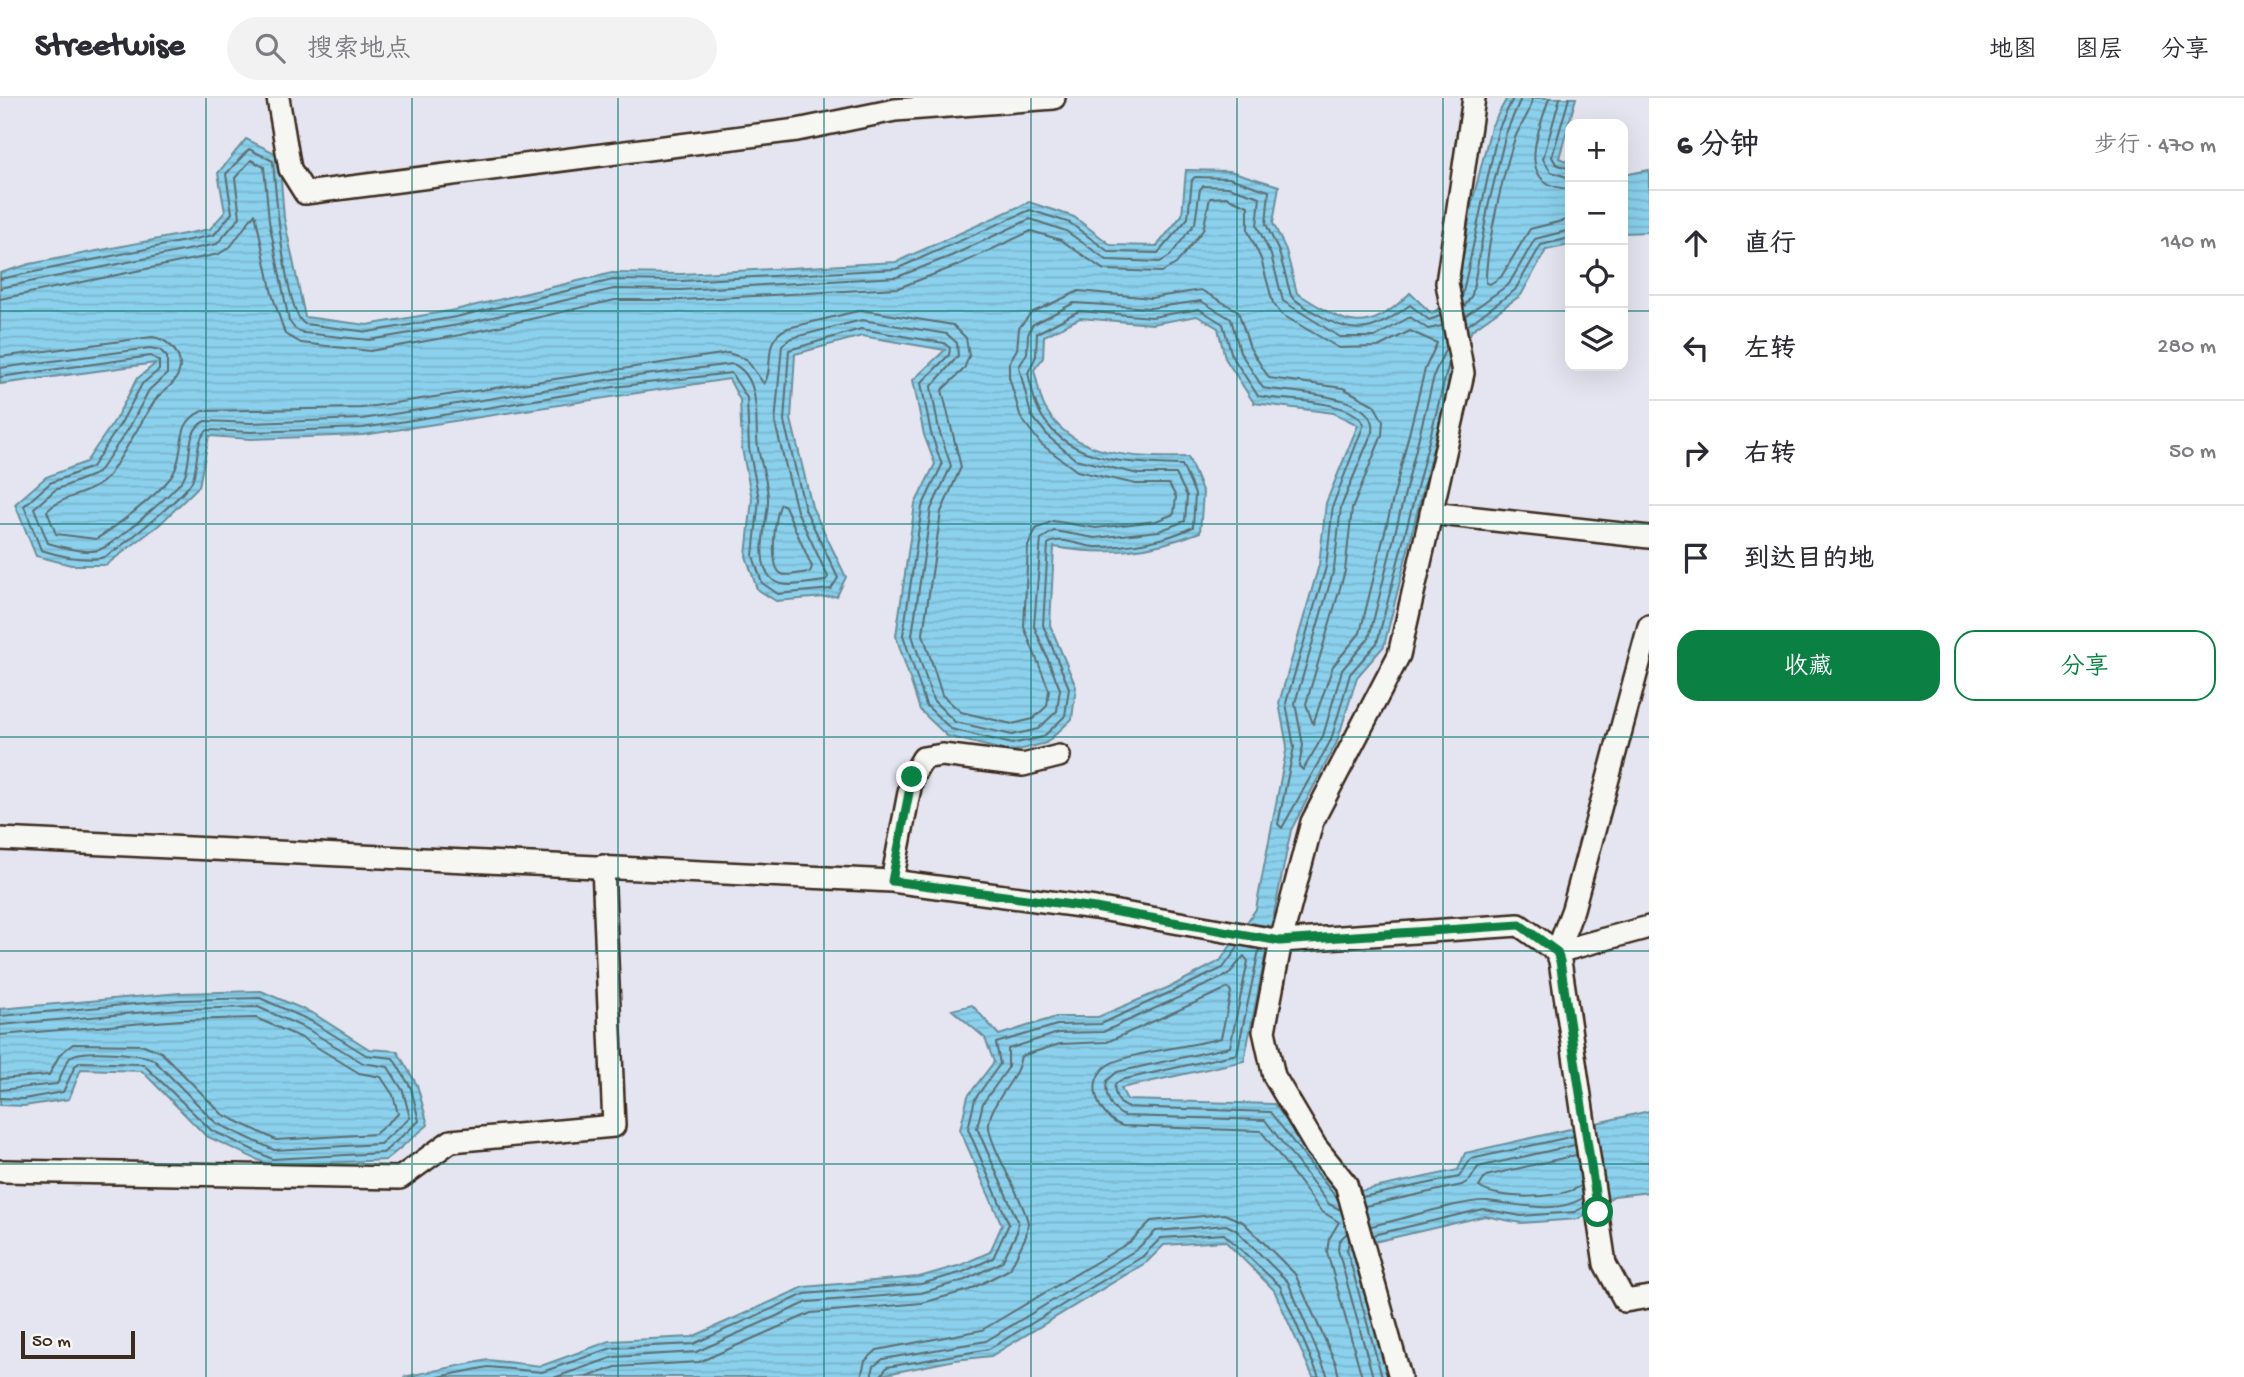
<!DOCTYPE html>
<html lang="zh">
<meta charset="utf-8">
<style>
:root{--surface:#fff;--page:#f2f2f3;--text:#2b2b33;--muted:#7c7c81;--line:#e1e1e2;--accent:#0b8043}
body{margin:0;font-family:"Gochi Hand","LXGW WenKai TC",sans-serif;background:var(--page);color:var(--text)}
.controls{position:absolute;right:21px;top:21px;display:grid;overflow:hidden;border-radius:14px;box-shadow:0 7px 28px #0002}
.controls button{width:63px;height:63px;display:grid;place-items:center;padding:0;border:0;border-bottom:2px solid var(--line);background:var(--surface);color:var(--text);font:35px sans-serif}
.scale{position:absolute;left:21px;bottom:18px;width:114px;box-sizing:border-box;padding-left:7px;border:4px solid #3b2a1e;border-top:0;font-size:19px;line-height:24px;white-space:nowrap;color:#3b2a1e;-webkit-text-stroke:5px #f6f6f2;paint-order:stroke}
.stop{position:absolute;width:21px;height:21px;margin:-16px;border:5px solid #0b8043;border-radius:50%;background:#fff}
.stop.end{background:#0b8043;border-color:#fff;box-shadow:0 2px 7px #0008}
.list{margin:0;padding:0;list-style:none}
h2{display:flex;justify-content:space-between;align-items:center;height:91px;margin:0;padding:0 28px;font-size:30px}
h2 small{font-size:23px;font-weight:400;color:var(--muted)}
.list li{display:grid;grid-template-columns:46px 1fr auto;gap:21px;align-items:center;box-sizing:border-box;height:105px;padding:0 28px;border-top:2px solid var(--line)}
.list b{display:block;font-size:26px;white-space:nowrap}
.list em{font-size:23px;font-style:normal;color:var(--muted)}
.actions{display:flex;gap:14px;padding:21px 28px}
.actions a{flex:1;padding:16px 0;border:2px solid var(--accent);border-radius:21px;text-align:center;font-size:24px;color:var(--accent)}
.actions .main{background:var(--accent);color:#fff}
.icon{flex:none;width:38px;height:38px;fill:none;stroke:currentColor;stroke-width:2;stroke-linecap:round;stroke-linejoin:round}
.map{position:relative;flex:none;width:1649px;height:1279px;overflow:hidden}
header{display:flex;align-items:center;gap:42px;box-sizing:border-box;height:98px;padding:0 35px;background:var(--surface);border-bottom:2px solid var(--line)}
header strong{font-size:33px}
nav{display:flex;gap:38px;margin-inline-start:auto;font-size:24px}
.search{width:490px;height:63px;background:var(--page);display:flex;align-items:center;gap:18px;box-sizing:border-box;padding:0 24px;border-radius:38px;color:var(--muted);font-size:26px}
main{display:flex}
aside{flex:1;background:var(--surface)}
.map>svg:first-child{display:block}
</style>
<header>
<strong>Streetwise</strong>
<div class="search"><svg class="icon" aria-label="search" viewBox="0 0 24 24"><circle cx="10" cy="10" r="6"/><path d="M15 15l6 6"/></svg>搜索地点</div>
<nav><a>地图</a><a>图层</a><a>分享</a></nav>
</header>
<main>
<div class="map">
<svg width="1649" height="1279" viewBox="0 0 1649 1279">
<defs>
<pattern id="water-rules" width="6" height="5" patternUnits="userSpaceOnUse" patternTransform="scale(1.75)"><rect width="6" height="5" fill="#8bd1ed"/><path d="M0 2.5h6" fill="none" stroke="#79b4cb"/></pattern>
</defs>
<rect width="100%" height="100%" fill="#e5e5f1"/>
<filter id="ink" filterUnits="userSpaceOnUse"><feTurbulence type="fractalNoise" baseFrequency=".0143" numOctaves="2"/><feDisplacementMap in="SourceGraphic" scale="14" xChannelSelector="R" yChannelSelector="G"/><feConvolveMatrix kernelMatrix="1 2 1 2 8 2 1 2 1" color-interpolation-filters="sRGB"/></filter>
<g filter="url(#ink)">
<!-- water -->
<path fill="url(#water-rules)" stroke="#6b8e9a" stroke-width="2" d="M1507,0H1576L1559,60L1570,65V147L1546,152L1521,197L1472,232L1451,277L1384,548L1357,579L1337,644L1291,732L1244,963L1121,990L1127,1002L1274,1006L1342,1097L1458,1072L1465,1055L1649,1013V1094L1614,1098L1578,1121L1521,1125L1485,1118L1353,1149L1389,1279H1313L1274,1192L1225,1143L1164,1147L1147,1164L991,1258L955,1262L872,1279H403L488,1262L541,1268L610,1243L692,1239L804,1189L919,1179L961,1167L990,1154L1002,1127L960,1032L968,998L994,964L985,940L952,912L972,907L999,937L1056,919H1098L1174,887L1220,863L1256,811L1287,648L1279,605L1319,467L1326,405L1358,327L1334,315L1254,305L1225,260L1218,230L1197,218L1152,226L1080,220L1044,238L1043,260L1034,272C1038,284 1039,299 1045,310C1073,360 1137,360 1188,359L1203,395L1200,434C1149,454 1108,458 1054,449L1050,527L1076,589L1072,621L1046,645L1011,654L947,638L920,612L896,538L915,406L935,366L924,337L913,282L945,252L862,238L795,256L791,321L812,409L846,479L837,498L776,503L757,491L746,458L752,401L742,351L740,302L729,281L363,337L251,341L209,338L199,388L159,427L106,467H71L36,458L15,406L46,379L86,364L115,322L137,281L156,265L0,286V175L30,166L210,131L225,114L218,75L246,41L279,57L284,120L305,219L367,227L455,212L612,175L681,176L896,164L1029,104L1074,119L1111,147L1157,148L1182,117L1186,72L1230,73L1279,88L1273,125L1286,152L1297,195C1345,225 1364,241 1410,195L1432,216L1457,194L1472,105L1491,29Z
M1649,72V134L1623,135V77Z
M261,893L314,916L369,951L397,953L417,987L428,1027L386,1062L271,1068L206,1038L142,973L81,971L69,1001L24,1008L0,1007V911L180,895Z"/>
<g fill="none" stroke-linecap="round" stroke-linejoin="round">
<!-- shore -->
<path stroke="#5b6d71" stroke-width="2" d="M1532,0C1531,16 1520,26 1515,40C1504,72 1485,153 1486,185L1490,186L1501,179L1530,131L1570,121
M1549,0C1539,33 1513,88 1570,91
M1560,0L1543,61L1551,74L1570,80
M1569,0L1552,59L1556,66L1570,71
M0,181L214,137L232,115L226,76L249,51L273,63C275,89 285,217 305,226L368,234L456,219L613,182L681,183L896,171L1030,112L1070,125L1109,154L1158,155L1188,120L1192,82L1195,79L1229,80L1269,93L1266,126L1279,154L1291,198C1299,206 1310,212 1319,217C1357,241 1377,231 1410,207L1429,222L1440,218
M0,190L217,146L240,119L235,80L251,62L264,69L269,123L289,223L295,231L304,235L369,242L458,227L614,191L681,192L897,179L951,158L1030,121L1066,133L1107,162L1160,164L1170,158L1195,125L1200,91L1203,88L1228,89L1260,99L1257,128L1271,157L1283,203L1340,239H1375L1410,219L1428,231L1442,228
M1462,199L1498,32L1513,0
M0,201L219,156L231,148L255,115L272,196L285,236L301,245L370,253L460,237L615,202H681L898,190L956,168L1031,133L1061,142L1104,172L1162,174L1176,166L1203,132L1210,100L1226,99L1248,108V133L1261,161L1273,205L1281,216L1339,250L1378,249L1410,233L1437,245L1425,271L1360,535L1333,568L1313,626L1306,606L1345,473L1352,411L1382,337L1383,323L1374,307L1343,290L1269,280L1250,250L1238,213L1201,192L1151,200L1079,193L1031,215L1019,230L1017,251L1009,265V279L1021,320L1041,346L1077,373L1136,386H1169L1176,399L1174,416L1156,423L1096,430L1053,423L1036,431L1028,448L1024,529L1049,592L1047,608L1033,621L1012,626L961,614L942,597L923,536L941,414L961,369L942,292L964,271L969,258L966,240L953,227L862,212L788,230C760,242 776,267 764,286L746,261L728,255L361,310L203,313C174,324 186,352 174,374C166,391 113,431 96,441L56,436L47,413C64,396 91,397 107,380C125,354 139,327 156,301C161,294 170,290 175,282C188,263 172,241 152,239L0,259
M1464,209L1472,197L1488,109L1506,35L1521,0
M1465,218L1509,186L1535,141L1570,132
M1467,228L1515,192L1541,147L1570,140
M0,270L150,250L160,252L167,259V276L149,292L129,330L98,375L55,392L34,410L48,445C63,449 86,457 101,451C117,444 173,395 183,381C194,364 183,334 205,323L251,325L362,321L613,281L733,266C763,280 754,324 758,350C761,368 769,386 768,404C767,426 753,465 773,482C784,492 811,484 825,483L828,479L797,413L775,325L782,247L791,240L862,222L947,236L957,245L958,258L931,289L939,332L951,368L931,411L912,537L933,602L955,624L1012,637L1038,631L1057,613L1060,591L1034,528L1041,441L1054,433L1095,440L1159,433L1185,423L1187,398L1176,376H1138L1075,361L1050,340L1031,317L1019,269L1027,255L1028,237L1032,227L1074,205L1151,210L1201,203L1231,221L1240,254L1263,290C1288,295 1379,294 1372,334L1341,409L1334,471L1295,605L1303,647L1299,668L1303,672L1323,638L1342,572L1369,540L1435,274L1446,250
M0,279L151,258L159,263V272L142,286L121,325L92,369L50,385L24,408L41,452C60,458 81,463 101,460C113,458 187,395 192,383C199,368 194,341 208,332L251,334L363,330L614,289L731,275L747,300L749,350L759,401L753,458L762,485L778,496L831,491L838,480L805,411L784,323L789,252L861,231L944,245L950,250L949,257L921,285L931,335L942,367L922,409L903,537L926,607L951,631L1012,646L1043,639L1065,618L1069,590L1043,527L1048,446C1060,437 1082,449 1096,449C1128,449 1165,443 1193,429L1195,396L1182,367C1131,365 1064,366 1038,311C1033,300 1031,286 1028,275L1036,258L1037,235L1079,213L1152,219L1199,211L1223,226L1232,258L1258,298C1284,303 1351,301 1364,326L1333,407L1326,469L1286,605L1294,649L1278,726L1282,730L1331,642L1350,576L1377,545L1449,265
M781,406L785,408L812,469L810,474C803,474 788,479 782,476C768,470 775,415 781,406Z
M1259,852L1237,956L1121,982L1115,986C1113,994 1118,1006 1126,1009L1270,1014L1338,1102
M0,918L180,902L260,900L311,923L366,957L393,960L411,990L419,1023L383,1055L272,1061L211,1032L143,966L80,964L75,968L63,994L23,1001L0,1000
M0,927L181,911L258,909L307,931L363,965L388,969L403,993L410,1020L380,1046L274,1052L216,1025L154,962C144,955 82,951 72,958C64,964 62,978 57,986L0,992
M0,937L181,922L256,920L302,940L359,975L381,979L393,997L398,1016L375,1036L276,1042L222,1016L161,954L144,947L73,946L60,956L49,977L0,981
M1576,1057L1486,1078L1479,1089C1498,1103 1561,1101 1581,1088
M1362,1099L1459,1079L1471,1061L1574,1038
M1365,1108L1462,1087L1470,1082L1478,1069L1575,1047
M1371,1128C1396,1123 1466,1101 1487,1103C1518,1106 1555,1117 1583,1100
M1347,1135L1339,1143L1338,1152L1373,1279
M1373,1137L1483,1111L1521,1118L1575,1114L1584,1109
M1349,1143L1347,1152L1382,1279
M438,1279L488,1269L542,1274L612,1250L693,1246L805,1196L921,1186L963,1174L993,1160L1009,1126L968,1031L975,1001L1000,966L996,945L1057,927L1101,926L1223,870L1239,848
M556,1279L614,1259L696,1254L808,1204L921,1195L965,1182L1002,1164L1017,1134L1018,1124L977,1030L983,1005L1008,970V951L1058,935L1103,934L1228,877L1244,858L1248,863L1230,949L1117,974L1107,983C1104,997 1111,1013 1125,1018L1265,1022L1329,1106L1341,1112
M587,1279L616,1269L699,1264L811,1215L922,1205L969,1192L1010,1171L1026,1138L1028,1125C1024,1101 986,1043 989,1025C993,999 1017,985 1021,958L1060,946L1107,944L1228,890L1231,894L1221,940C1195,948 1126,955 1108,967C1083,983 1099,1021 1123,1028L1261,1033L1321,1113L1339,1124L1329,1141L1327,1154L1362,1279
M861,1279L865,1263L877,1252L982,1232L1130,1144L1151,1123L1224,1116L1243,1124L1295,1176L1336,1266L1339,1279
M871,1279L874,1268L883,1261L986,1243L1136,1152L1156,1133L1226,1127L1236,1132L1288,1184L1328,1279
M880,1279L887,1269L989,1251L1142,1159L1161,1140L1224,1136L1280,1188L1319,1279"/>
<!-- minor casing -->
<g stroke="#3b2a1e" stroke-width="26">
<path id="minor" d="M278,0L290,71L305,95L797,32L895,12L1054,0
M1431,415L1649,439
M0,741L892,783L1095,810L1281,843L1519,827L1557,854L1560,863L1605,1166L1625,1203L1649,1199
M892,783L912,679L923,660L942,657L1023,667L1059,658
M1557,854L1573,811L1649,528
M1557,854L1649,829
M2,1073L400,1080L451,1043L614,1028L603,768
M1400,1279L1346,1086L1316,1049L1274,978L1264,933L1281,843L1312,724L1399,557L1463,275L1447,185L1474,0"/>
</g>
<!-- minor -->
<use href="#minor" stroke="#f6f6f2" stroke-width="21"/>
</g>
</g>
<g fill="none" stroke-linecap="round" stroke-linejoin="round" filter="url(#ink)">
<!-- route -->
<path stroke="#0b8043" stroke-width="9" d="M912,679L892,783L1095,810L1280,843L1520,827L1557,854L1560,863L1598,1114"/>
</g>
<!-- grid -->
<path fill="none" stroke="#0f766e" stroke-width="2" stroke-opacity="0.55" d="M206,0V1279M412,0V1279M618,0V1279M824,0V1279M1031,0V1279M1237,0V1279M1443,0V1279M0,213H1570M1623,213H1649M0,426H1649M0,639H1649M0,853H1649M0,1066H1649"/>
</svg>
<div class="controls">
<button>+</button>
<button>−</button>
<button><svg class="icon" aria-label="locate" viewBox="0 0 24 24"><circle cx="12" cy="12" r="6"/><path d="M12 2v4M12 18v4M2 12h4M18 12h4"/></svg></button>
<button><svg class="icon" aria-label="layers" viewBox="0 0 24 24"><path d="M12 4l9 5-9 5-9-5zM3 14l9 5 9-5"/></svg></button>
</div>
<div class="scale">50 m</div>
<div class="stop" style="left:1598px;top:1114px"></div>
<div class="stop end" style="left:912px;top:679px"></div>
</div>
<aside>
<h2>6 分钟<small>步行 · 470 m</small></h2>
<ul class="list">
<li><svg class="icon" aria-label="ahead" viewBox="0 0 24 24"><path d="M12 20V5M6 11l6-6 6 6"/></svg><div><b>直行</b></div><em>140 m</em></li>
<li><svg class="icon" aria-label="left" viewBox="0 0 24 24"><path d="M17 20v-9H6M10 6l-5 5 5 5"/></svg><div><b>左转</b></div><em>280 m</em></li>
<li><svg class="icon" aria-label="right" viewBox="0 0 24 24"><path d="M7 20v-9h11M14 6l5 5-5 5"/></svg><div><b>右转</b></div><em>50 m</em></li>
<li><svg class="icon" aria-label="arrive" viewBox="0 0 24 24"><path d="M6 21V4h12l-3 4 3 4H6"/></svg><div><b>到达目的地</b></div></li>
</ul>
<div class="actions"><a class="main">收藏</a><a>分享</a></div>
</aside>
</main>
